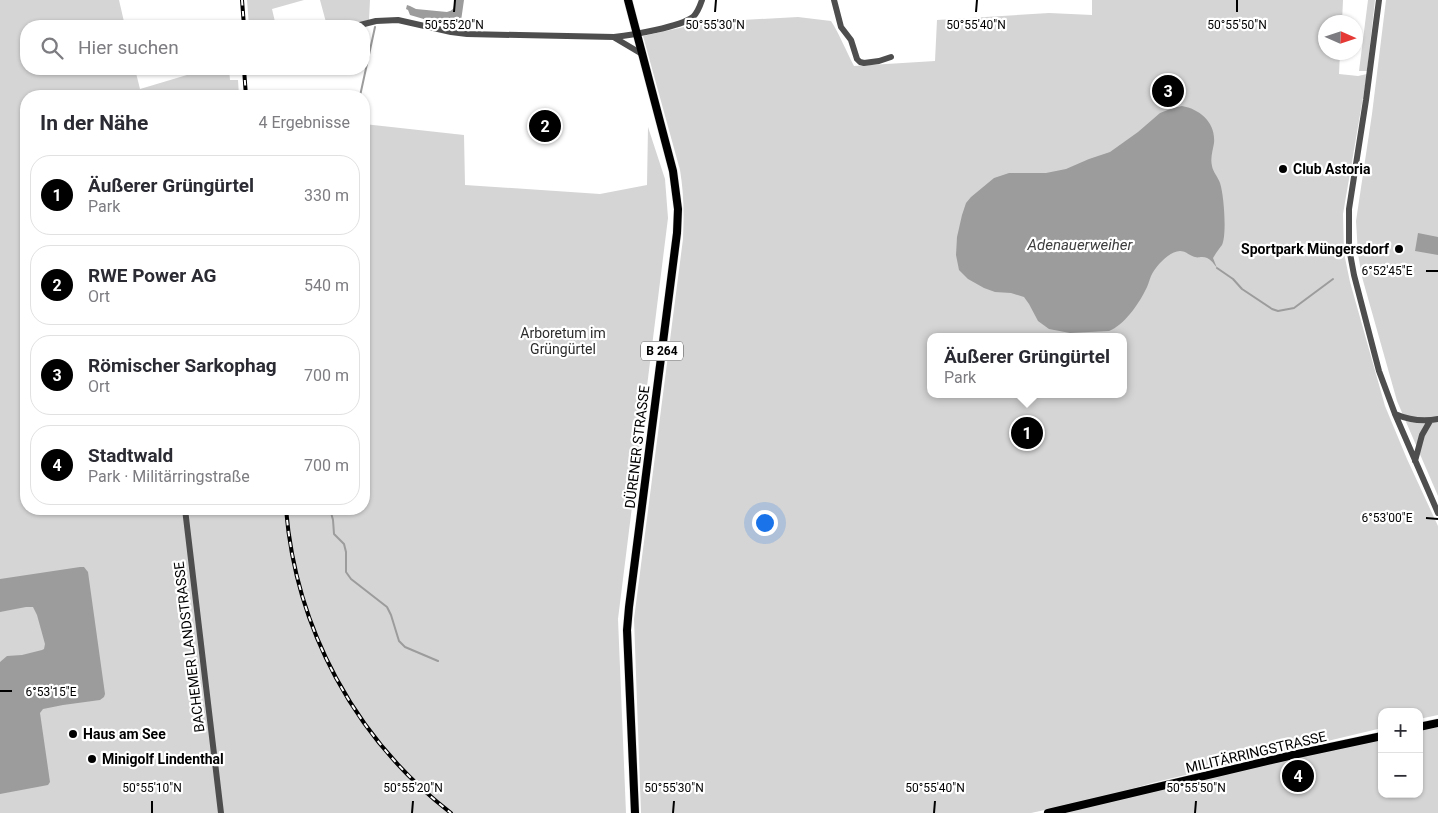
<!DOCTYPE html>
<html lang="de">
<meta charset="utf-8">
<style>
:root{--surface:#fff;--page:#f2f2f3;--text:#2b2b33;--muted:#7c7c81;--line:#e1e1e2;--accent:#000}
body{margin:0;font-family:Roboto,sans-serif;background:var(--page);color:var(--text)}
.controls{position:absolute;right:15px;bottom:15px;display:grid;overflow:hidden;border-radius:10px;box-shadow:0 1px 4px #0004}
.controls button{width:45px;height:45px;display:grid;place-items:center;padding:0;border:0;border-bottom:1px solid var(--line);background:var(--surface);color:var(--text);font:25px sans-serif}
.compass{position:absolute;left:1318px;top:15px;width:45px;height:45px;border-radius:50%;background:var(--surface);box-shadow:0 1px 4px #0004;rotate:93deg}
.you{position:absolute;left:764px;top:522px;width:18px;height:18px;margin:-12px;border:4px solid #fff;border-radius:50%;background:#1a73e8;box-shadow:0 0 0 8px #1a73e833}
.badge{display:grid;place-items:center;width:32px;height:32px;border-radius:50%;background:var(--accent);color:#fff;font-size:16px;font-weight:700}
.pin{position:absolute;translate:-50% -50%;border:2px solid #fff;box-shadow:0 1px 5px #0006}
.popup{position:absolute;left:927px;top:333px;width:200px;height:65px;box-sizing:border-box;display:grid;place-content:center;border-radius:10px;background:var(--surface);filter:drop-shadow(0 1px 4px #0005);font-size:16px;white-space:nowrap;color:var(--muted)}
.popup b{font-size:19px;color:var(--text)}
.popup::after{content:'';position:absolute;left:50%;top:100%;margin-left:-10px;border:10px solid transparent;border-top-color:var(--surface)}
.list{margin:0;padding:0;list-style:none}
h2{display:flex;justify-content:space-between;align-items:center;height:65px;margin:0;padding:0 20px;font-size:21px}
h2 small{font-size:16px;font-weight:400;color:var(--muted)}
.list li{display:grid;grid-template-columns:32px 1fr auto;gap:15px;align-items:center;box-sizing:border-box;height:80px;margin:0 10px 10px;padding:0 10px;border:1px solid var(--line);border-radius:20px}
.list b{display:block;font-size:19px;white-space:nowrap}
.list p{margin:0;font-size:16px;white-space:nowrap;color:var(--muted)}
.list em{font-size:16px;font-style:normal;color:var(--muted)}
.icon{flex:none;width:28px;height:28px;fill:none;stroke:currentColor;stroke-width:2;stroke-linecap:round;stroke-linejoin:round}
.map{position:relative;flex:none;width:1438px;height:813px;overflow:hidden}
.search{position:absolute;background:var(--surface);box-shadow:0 1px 4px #0004;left:20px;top:20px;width:350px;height:55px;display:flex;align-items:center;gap:12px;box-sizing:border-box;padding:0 18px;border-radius:20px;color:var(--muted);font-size:19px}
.panel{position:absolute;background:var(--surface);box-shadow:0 1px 4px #0004;left:20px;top:90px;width:350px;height:425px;border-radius:20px}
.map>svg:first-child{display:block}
</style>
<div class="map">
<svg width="1438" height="813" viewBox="0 0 1438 813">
<rect width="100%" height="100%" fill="#fff"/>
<!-- green -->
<path fill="#d5d5d5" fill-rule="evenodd" d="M0,0H119L125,26H26V69H135L140,89L207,69H229L230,80H238L239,96H26V509H364V337H369L364,323V124L464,135L465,185L600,194L647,185L648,127L665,179L668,218L618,619L626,813H0Z
M247,0H304L272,9L276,26H249Z
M320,0H370L369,20L346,26H327Z
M1092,0H1343L1342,22H1326V52L1340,53L1339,74L1358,76L1367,74L1343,214L1344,253L1350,282L1385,406L1407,459L1438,526V715L1419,719V712H1382V728L1152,783L1100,798L1031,813H641L634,619L683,239C684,214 684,194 680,170L643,36L707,22L798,17L831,21C840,35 846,51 854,66L935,61L937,20L1049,13L1092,15ZM931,337H1123V394H931Z
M1368,0H1375L1367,71H1359Z
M1386,0H1438V496L1397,401L1362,277L1358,254L1356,221L1372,114Z
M1438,725V813H1061L1382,736V794H1419V729Z"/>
<!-- water -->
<path fill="#9c9c9c" d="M454,0H464L461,21L457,25L434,22L410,15L408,10L406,9L407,5L410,6L416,9L447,12C455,10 454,7 454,0Z
M1182,106C1200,109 1216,123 1214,143C1213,150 1210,158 1212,166C1213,172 1218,177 1220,183C1224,195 1227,235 1222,245C1219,249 1216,253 1213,258L1217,268C1213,263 1210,257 1202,257C1199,257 1198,258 1195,257C1190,256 1186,251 1180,251C1168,252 1156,266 1151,276C1149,281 1148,286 1145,291C1138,305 1124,325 1109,331L1070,333L1049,329L1038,321L1029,304L1024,297L1011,293L995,292L984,288L968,279L959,270L956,255L957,237L962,215L966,203L971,197L994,178L1009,173H1046L1066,169L1089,159L1110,152L1138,132L1160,113L1173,108Z
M1418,233L1438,237V255L1415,251Z
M80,567H84L88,572L105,694L104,697L100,700L63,705L43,709L40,713L50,782L48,785L0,794V662L7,656L22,655L42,650L44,649L45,644L37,615L33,607H26L0,612V579Z"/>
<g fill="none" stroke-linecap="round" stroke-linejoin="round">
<!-- stream -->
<path stroke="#9c9c9c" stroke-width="2" d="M360,96L375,27
M1217,268L1233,279L1242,289L1272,309L1278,311L1294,308L1333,279
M330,509L333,520L334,534L344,544L346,552V572L351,579L387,607L391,615L399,641L405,647L438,661"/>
<!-- major casing -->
<g stroke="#dbdbdb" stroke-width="9">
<path id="major" d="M628,0L673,171L678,209L677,233L629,607L627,630L635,813
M1419,727L1438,723
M1048,813L1293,755L1382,736"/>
</g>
<!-- minor -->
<path stroke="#4e4e4e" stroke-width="6" d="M834,0L841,27L851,40L857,59L860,62L864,63L879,61L891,57
M1379,0L1366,100L1349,209V248L1354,275L1379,371L1395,414L1438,513
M356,26L376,21L398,20L451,32L467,34L614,37C632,35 680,27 693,17C698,12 700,6 702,0
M615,38L642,54
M1395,414C1409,420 1423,422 1438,419
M1415,461L1422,435L1430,421
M185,509L221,813"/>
<!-- major -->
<use href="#major" stroke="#000" stroke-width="8"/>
<!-- rail casing -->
<g stroke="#000" stroke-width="4">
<path id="rail" d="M242,0L244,26
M244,69L246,96
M286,509C296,629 355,739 451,813"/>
</g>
<!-- rail -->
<use href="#rail" stroke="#fff" stroke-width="2" stroke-dasharray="5.5" stroke-linecap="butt"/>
</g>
<!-- ticks -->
<path fill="none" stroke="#000" stroke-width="2" d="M454,12L455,0M715,12L716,0M976,12L977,0M1237,12V0M1426,271H1438M1426,518L1438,519M0,691H12M152,813V801M412,813L413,801M673,813L674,801M934,813L935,801M1195,813L1196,801"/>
<!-- markers -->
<g fill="#000" stroke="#fff" stroke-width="2">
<circle cx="1283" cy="169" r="5"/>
<circle cx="1399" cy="249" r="5"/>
<circle cx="73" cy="734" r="5"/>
<circle cx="92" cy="759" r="5"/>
</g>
<g text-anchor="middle" stroke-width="4.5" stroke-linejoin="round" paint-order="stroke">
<!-- shield labels -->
<rect fill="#fff" stroke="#4c4c4c" stroke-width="1" x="641" y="341.5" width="42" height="19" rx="4"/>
<g font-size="12" font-weight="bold" fill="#000">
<text x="662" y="355">B 264</text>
</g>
<!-- poi labels -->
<g font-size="14" font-weight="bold" fill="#000" stroke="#fff" text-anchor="start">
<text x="1293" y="174">Club Astoria</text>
<text x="1389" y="254" text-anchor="end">Sportpark Müngersdorf</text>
<text x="83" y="739">Haus am See</text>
<text x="102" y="764">Minigolf Lindenthal</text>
</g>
<!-- park labels -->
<g font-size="14" fill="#2c2c2c" stroke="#fff">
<text x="563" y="338">Arboretum im<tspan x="563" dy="16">Grüngürtel</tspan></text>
</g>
<!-- street labels -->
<g font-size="14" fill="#000" stroke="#fff">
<text transform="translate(637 447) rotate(-83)" y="5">DÜRENER STRASSE</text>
<text transform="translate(189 647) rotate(-97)" y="5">BACHEMER LANDSTRASSE</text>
<text transform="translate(1256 752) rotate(-13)" y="5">MILITÄRRINGSTRASSE</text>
</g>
<!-- water labels -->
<g font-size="15" font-style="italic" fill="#3d3d3d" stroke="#fff">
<text x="1080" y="250">Adenauerweiher</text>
</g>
</g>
<g font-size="12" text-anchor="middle" fill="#000" stroke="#fff" stroke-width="4.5" stroke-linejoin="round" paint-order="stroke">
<text x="454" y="29">50°55'20"N</text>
<text x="715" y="29">50°55'30"N</text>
<text x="976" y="29">50°55'40"N</text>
<text x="1237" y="29">50°55'50"N</text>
<text x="1387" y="275">6°52'45"E</text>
<text x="1387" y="522">6°53'00"E</text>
<text x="51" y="696">6°53'15"E</text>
<text x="152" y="792">50°55'10"N</text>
<text x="413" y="792">50°55'20"N</text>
<text x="674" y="792">50°55'30"N</text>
<text x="935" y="792">50°55'40"N</text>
<text x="1196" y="792">50°55'50"N</text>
</g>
</svg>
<div class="controls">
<button>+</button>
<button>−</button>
</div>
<svg class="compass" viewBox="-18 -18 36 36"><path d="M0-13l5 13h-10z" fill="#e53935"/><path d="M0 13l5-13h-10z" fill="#7c7c81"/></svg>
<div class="you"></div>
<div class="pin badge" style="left:1027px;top:433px">1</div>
<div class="popup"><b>Äußerer Grüngürtel</b>Park</div>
<div class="pin badge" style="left:545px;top:126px">2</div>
<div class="pin badge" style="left:1168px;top:91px">3</div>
<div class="pin badge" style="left:1298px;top:776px">4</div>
<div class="search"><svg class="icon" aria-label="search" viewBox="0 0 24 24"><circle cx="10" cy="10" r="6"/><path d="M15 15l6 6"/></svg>Hier suchen</div>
<section class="panel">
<h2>In der Nähe<small>4 Ergebnisse</small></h2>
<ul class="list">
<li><span class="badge">1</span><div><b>Äußerer Grüngürtel</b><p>Park</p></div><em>330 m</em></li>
<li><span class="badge">2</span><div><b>RWE Power AG</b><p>Ort</p></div><em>540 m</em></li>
<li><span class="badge">3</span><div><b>Römischer Sarkophag</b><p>Ort</p></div><em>700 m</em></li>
<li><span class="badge">4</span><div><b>Stadtwald</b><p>Park · Militärringstraße</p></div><em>700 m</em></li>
</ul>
</section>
</div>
